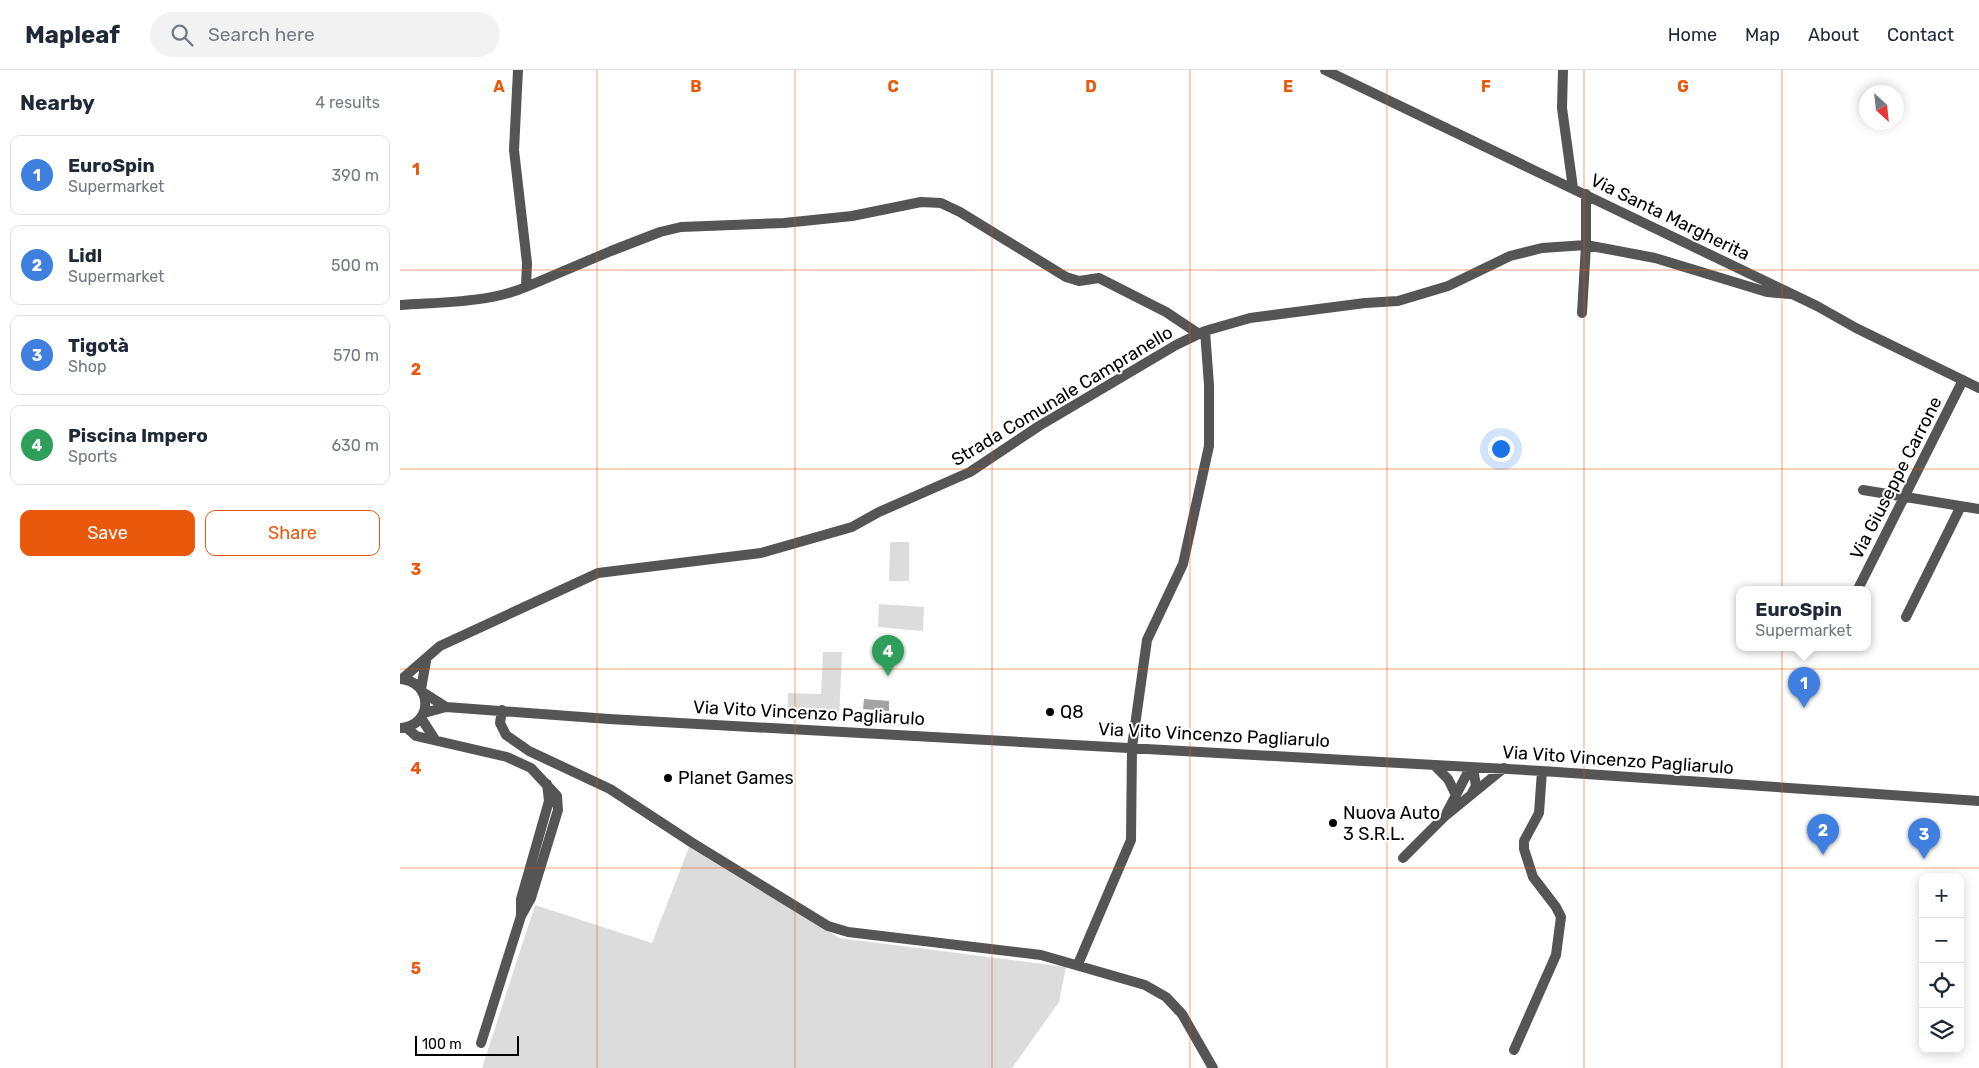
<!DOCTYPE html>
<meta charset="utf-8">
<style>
:root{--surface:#fff;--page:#f2f2f3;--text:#1f2937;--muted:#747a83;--line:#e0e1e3;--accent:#ea580c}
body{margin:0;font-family:Rubik,sans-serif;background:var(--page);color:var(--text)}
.controls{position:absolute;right:15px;bottom:15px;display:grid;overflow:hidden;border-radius:10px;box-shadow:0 2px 12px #0003}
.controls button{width:45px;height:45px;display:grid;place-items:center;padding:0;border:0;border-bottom:1px solid var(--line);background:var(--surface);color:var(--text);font:25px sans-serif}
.compass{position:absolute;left:1459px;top:15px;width:45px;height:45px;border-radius:50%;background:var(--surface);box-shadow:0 2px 12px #0003;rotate:153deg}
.scale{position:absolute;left:15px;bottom:12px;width:104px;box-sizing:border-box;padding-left:5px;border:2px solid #000;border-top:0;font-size:14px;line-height:18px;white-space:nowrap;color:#000;-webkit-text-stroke:4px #fff;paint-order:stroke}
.you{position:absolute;left:1100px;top:378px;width:18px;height:18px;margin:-12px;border:4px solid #fff;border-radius:50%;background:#1a73e8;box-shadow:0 0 0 8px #1a73e833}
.badge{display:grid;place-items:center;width:32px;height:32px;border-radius:50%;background:var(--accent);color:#fff;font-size:16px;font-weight:700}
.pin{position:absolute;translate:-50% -41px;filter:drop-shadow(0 1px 2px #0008)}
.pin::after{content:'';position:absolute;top:26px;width:18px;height:15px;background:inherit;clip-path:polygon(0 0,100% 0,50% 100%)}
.popup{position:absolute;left:1336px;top:516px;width:135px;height:65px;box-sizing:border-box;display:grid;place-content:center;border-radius:10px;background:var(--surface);filter:drop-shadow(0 1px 4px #0005);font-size:16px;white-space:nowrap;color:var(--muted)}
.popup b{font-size:19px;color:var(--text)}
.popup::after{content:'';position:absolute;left:50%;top:100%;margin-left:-10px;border:10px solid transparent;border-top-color:var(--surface)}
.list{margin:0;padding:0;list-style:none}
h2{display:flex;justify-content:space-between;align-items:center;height:65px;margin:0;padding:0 20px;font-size:21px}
h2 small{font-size:16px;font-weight:400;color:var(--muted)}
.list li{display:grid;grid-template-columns:32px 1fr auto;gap:15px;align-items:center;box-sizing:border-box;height:80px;margin:0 10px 10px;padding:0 10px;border:1px solid var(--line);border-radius:10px}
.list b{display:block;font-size:19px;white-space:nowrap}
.list p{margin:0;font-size:16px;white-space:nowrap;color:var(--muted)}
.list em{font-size:16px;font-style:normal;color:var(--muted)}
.actions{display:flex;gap:10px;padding:15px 20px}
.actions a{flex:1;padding:11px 0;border:1px solid var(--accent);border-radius:10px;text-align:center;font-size:18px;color:var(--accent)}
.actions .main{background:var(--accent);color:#fff}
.icon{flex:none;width:28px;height:28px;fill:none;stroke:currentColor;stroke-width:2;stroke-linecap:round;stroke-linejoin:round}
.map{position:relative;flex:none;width:1579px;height:998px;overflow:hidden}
header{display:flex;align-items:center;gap:30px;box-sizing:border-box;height:70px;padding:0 25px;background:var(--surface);border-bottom:1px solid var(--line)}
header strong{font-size:24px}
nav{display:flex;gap:28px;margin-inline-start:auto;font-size:18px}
.search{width:350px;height:45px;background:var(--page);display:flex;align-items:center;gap:12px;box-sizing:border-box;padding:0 18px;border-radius:28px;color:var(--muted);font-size:19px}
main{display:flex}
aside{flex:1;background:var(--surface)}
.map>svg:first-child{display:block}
</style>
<header>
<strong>Mapleaf</strong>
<div class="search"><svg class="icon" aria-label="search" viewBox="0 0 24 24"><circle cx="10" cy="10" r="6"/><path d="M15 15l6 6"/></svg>Search here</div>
<nav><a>Home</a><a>Map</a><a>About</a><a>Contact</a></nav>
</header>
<main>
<aside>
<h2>Nearby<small>4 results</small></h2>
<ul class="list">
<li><span class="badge" style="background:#3f7fe0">1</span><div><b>EuroSpin</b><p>Supermarket</p></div><em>390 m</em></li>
<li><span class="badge" style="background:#3f7fe0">2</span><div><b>Lidl</b><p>Supermarket</p></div><em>500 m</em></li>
<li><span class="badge" style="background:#3f7fe0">3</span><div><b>Tigotà</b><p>Shop</p></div><em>570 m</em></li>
<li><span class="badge" style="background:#2e9e5b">4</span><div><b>Piscina Impero</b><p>Sports</p></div><em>630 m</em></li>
</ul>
<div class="actions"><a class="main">Save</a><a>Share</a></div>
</aside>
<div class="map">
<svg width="1579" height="998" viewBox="0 0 1579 998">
<rect width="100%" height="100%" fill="#fff"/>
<!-- green -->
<path fill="#dcdcdc" d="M490,472H509V511H489Z
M479,534L524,537L523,561L478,557Z
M423,582H442L439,651L387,649L388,623L421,624Z
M291,772L439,868L666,897L659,932L612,998H82L135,835L252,873Z"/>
<!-- water -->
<path fill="#a3a3a3" d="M464,629L489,631V641L463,639Z"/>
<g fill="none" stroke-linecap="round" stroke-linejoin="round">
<!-- minor -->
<path stroke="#555" stroke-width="10" d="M925,0L1417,236L1456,258L1579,318
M1163,0L1162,38L1173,118
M126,217L211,181L260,162L281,157L384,153L452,146L521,132L541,133L560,142L666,207L679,211L699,208L766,242L799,264
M0,235C41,232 88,233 126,217L127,193L114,80L118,0
M1182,243L1186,175V124
M1463,420L1579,439
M1458,519L1563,310
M1506,547L1561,436
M0,609C33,611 34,655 1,658
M2,609L40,576L198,503L361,483L452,457L479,442L570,402L639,356L776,275L805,261L850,248L965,233L998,231L1048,216L1110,186L1142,178L1186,175L1255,188L1367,222L1390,224
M21,619L26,591
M24,623L46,637
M102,640L100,653L106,665L129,681L210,719L291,772L428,856L448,862L641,885L745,915L766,927L782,944L813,998
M24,643L46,637L209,649L1142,701L1579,731
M21,648L34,668
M6,657L16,666L107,687L131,698L157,726L158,740L131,828L121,846L81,973
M1035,696L1048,709L1056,725L1047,742
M1072,723L1076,716L1073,698
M1056,725L1070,698
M1003,788L1044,747L1104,698
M121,845V829L149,731L147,714
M678,894L731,770L732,677L747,570L783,494L809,376V315L805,261
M1114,980L1156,885L1161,847L1156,837L1133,807L1124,779V771L1139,743L1142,701"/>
</g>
<!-- grid -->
<path fill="none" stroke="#e8590c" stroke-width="1" stroke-opacity="0.55" d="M197,0V998M395,0V998M592,0V998M790,0V998M987,0V998M1184,0V998M1382,0V998M0,200H1579M0,399H1579M0,599H1579M0,798H1579"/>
<!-- markers -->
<g fill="#000" stroke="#fff" stroke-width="2">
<circle cx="650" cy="642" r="5"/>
<circle cx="268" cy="708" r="5"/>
<circle cx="933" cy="753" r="5"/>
</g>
<g text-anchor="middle" stroke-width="4" stroke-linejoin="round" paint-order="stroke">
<!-- street labels -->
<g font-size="18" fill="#000" stroke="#fff">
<text transform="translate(1270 147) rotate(26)" y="6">Via Santa Margherita</text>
<text transform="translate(662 326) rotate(-31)" y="6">Strada Comunale Campranello</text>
<text transform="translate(1496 408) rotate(-63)" y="6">Via Giuseppe Carrone</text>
<text transform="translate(409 643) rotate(3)" y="6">Via Vito Vincenzo Pagliarulo</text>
<text transform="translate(814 665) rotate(3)" y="6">Via Vito Vincenzo Pagliarulo</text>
<text transform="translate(1218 690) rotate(4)" y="6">Via Vito Vincenzo Pagliarulo</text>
</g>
<!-- poi labels -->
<g font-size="18" fill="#000" stroke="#fff" text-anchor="start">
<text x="660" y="648">Q8</text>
<text x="278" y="714">Planet Games</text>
<text x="943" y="749">Nuova Auto<tspan x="943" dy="21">3 S.R.L.</tspan></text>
</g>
</g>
<g font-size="16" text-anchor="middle" font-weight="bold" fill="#e8590c" stroke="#fff" stroke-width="4" stroke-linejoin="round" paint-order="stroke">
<text x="99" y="22">A</text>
<text x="296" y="22">B</text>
<text x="493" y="22">C</text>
<text x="691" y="22">D</text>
<text x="888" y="22">E</text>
<text x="1086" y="22">F</text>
<text x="1283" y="22">G</text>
<text x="16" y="105">1</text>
<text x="16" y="305">2</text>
<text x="16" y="505">3</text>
<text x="16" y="704">4</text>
<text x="16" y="904">5</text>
</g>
</svg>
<div class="controls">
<button>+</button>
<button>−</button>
<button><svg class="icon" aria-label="locate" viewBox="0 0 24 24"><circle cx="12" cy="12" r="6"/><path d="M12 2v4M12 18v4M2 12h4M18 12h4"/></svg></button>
<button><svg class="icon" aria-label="layers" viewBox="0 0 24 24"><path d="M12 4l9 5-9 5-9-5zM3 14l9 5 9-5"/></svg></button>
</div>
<svg class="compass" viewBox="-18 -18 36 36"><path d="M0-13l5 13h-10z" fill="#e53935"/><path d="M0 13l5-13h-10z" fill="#747a83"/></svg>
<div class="scale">100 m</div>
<div class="you"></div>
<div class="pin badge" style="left:1404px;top:638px;background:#3f7fe0">1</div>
<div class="popup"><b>EuroSpin</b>Supermarket</div>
<div class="pin badge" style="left:1423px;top:785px;background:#3f7fe0">2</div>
<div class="pin badge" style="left:1524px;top:789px;background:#3f7fe0">3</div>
<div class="pin badge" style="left:488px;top:606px;background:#2e9e5b">4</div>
</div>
</main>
